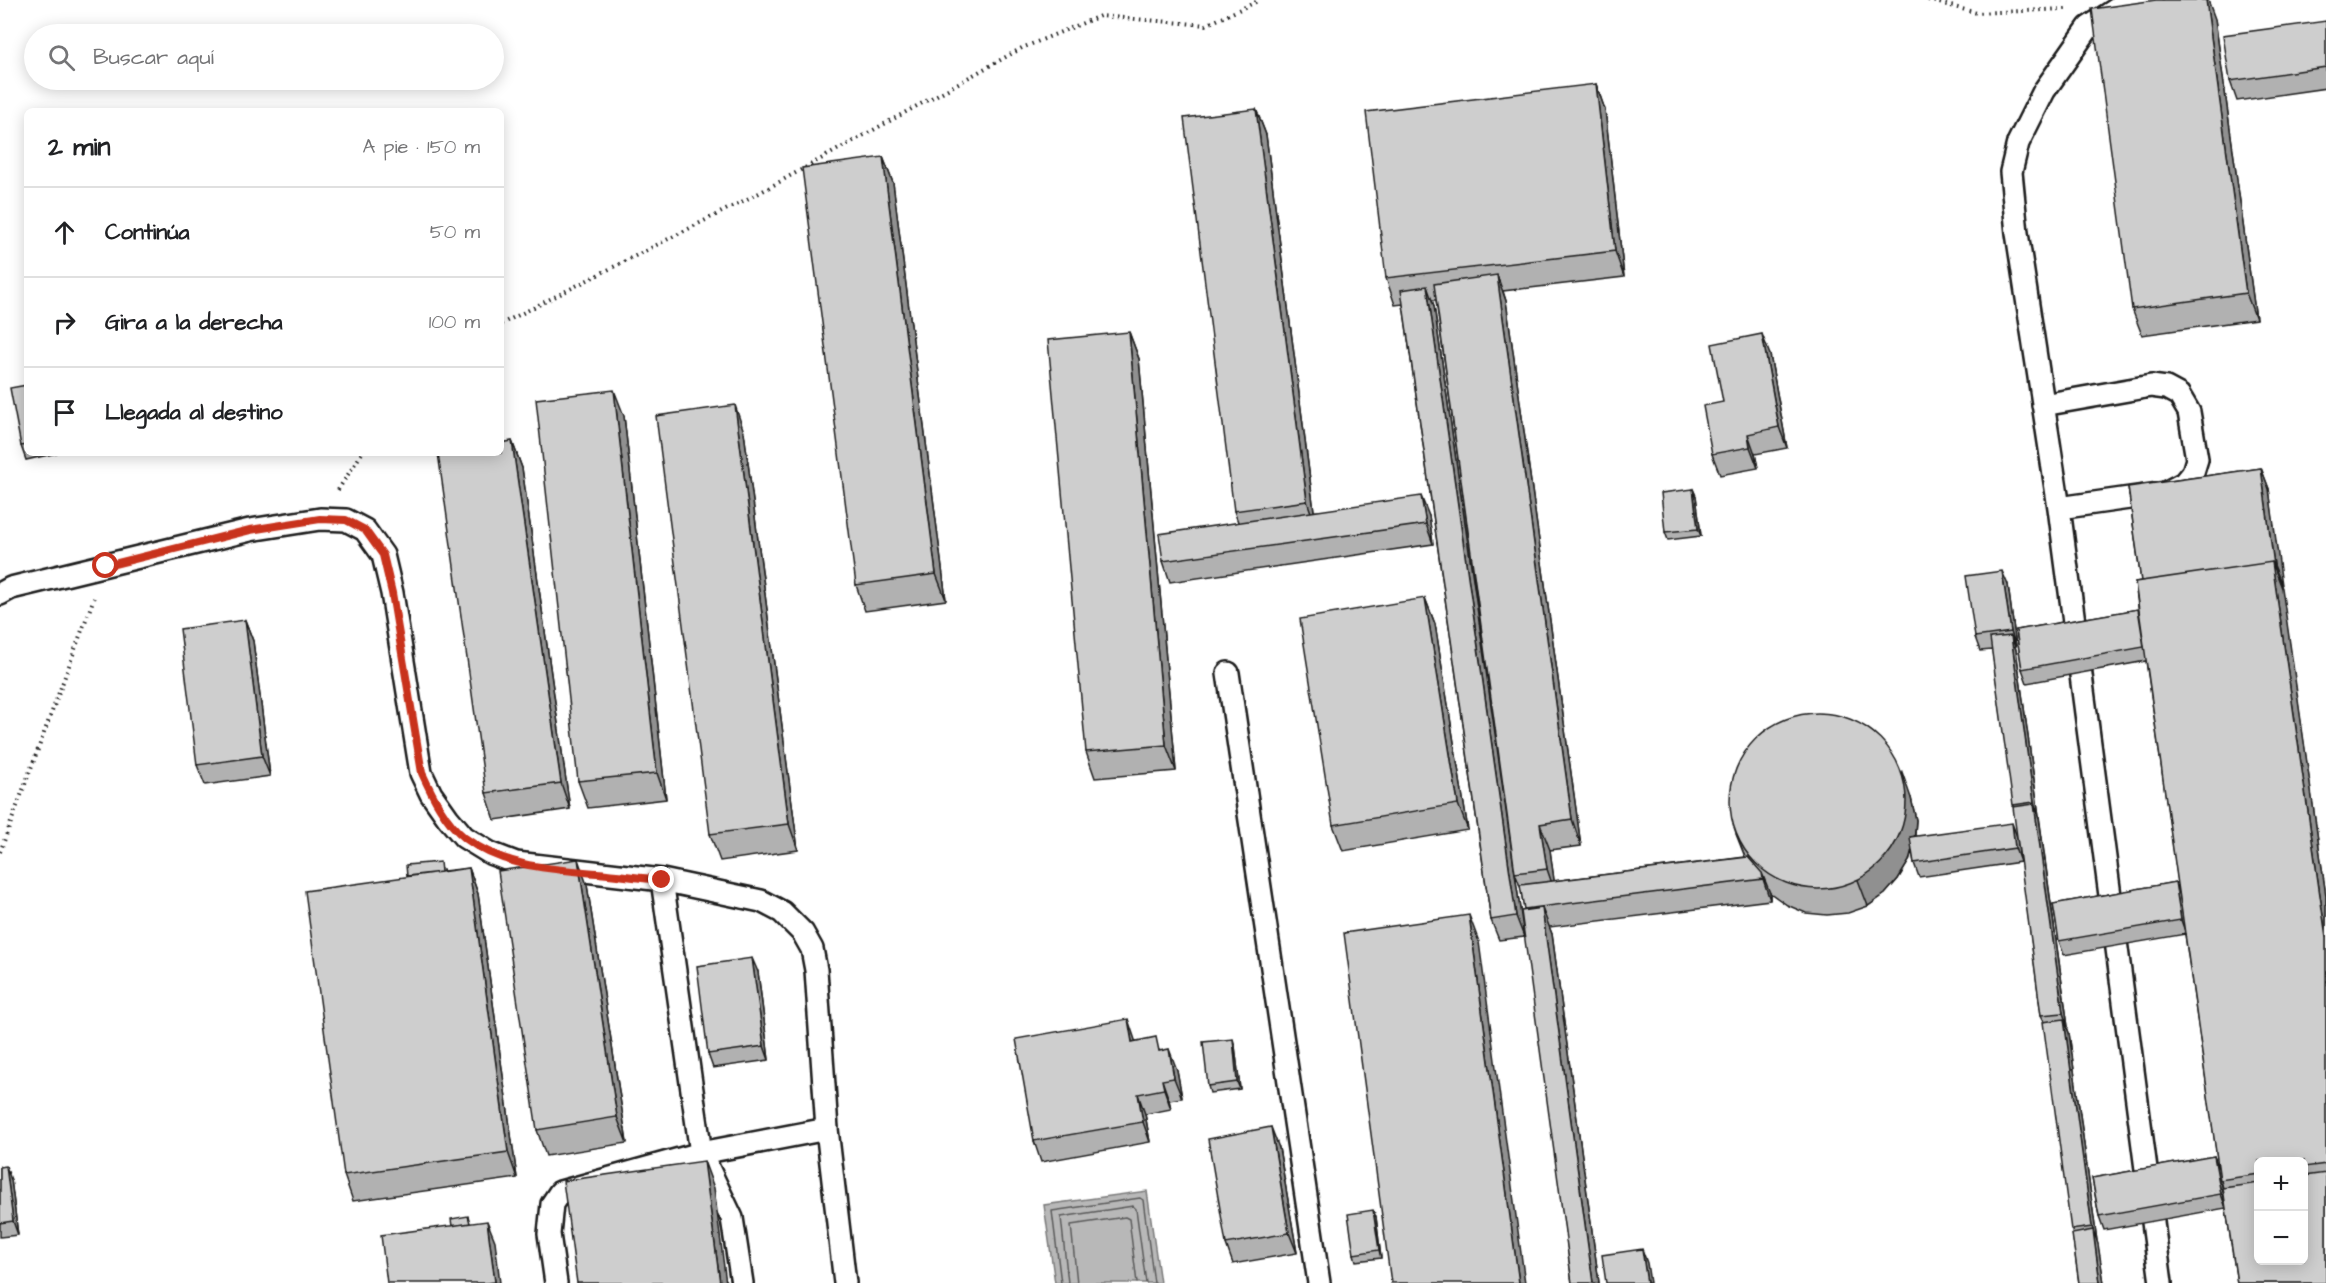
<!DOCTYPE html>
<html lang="es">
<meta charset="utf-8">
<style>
:root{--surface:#fff;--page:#f6f6f6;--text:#202124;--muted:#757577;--line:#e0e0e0}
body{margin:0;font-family:"Architects Daughter",sans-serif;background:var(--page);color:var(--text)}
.controls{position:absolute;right:18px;bottom:18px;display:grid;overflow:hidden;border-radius:9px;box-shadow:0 3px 15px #0003}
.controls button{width:54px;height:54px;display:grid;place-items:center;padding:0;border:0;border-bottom:2px solid var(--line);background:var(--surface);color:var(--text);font:30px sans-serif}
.stop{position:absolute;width:18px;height:18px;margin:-14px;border:4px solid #c8321e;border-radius:50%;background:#fff}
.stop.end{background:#c8321e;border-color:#fff;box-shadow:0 2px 6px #0008}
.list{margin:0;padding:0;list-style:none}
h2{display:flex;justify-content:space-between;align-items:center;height:78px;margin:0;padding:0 24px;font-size:26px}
h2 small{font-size:20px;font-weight:400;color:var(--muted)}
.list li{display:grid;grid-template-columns:39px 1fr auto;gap:18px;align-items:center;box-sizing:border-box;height:90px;padding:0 24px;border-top:2px solid var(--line)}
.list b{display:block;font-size:22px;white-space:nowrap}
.list em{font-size:20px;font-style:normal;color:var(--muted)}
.icon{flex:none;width:33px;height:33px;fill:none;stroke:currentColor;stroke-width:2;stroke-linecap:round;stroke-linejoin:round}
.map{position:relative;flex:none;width:2326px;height:1283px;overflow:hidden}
.search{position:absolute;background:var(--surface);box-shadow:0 3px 15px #0003;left:24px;top:24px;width:480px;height:66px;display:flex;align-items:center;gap:15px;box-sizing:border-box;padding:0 21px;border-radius:33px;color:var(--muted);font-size:22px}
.panel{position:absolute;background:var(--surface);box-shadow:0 3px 15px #0003;left:24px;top:108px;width:480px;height:348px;border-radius:9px}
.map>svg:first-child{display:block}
</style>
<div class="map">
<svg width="2326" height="1283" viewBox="0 0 2326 1283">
<rect width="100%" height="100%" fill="#fff"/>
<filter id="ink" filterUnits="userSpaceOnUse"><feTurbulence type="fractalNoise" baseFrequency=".0167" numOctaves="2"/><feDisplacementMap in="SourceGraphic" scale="12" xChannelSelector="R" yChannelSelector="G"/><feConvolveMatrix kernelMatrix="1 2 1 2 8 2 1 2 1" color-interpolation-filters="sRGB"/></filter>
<g filter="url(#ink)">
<!-- water -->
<path fill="#b8b8b8" stroke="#7a7a7a" stroke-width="1.5" d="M1147,1191L1160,1283H1055L1044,1205Z"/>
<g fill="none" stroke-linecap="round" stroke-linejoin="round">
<!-- shore -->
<path stroke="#5a5a5a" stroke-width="1.5" d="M1061,1283L1052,1211L1140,1198L1143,1200L1154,1283
M1068,1283L1061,1217L1133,1206L1136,1209L1146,1283
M1077,1283L1071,1225L1125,1217L1129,1219L1137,1283"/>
<!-- lane casing -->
<g stroke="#1c1c1c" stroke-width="26">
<path id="lane" d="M2151,0L2121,6L2089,27L2044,91L2018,143L2011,172L2017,233L2059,508L2161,1283
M2043,405L2151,386L2166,388L2179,395L2189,412L2197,459L2193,472L2184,483L2165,493L2059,508
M0,594L11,588L250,530L320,519L346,520L365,530L383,555L392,593L421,773L431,794L448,818L464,837L490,853L516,863L662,880L761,901L782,912L803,933L812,949L816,970L827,1129L845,1283
M1228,673L1319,1283
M662,880L701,1153L732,1218L742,1283
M556,1283L549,1234L552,1204L560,1192L701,1153L827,1129"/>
</g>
<!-- path -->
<path stroke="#1c1c1c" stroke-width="4" stroke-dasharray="1.5 4.5" stroke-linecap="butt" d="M1928,0L1977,13L2066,9
M501,324L761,192L1022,48L1100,16L1206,25L1260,0
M338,490L362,453
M0,852L94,598"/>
<!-- lane -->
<use href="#lane" stroke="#fff" stroke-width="21"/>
</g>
<!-- wall -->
<path fill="#b1b1b1" stroke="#1c1c1c" stroke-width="1.5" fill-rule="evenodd" d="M2215,19L2256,319L2142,335L2132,309Z
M2326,21V88L2237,101L2230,81Z
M1596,84L1605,110L1624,277L1503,291L1506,301L1581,846L1550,850L1554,881L1745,857L1736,834L1911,798L1916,820L1915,836L2017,837L2020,862L1919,877L1914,863L1912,851L1909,861L1898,879L1885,894L1868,906L1848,913L1827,915L1806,913L1787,905L1770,893V900L1549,927L1552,934L1599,1283H1572L1524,910L1521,889L1515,873L1436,300H1432L1434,306L1524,937L1499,940L1491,920L1403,304L1395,305L1386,278Z
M1256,109L1266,135L1314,511L1429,516L1433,544L1170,582L1163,561L1238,522L1234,511Z
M883,157L893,183L946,600L865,611L856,585Z
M1129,332L1139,359L1176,771L1095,778L1086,752Z
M1770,355L1787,448L1755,454L1758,468L1720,475L1712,454L1723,402Z
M27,385V453H57L26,460L21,446Z
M624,416L666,799L588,808L578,781Z
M744,432L798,850L720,861L710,834Z
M512,441L522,468L570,809L495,820L486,793Z
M2261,468L2269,489L2281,585L2326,896V1283H2237L2223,1188L2221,1181L2226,1208L2104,1230L2099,1216L2092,1178L2214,1156L2219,1171L2185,934L2064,955L2059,941L2053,904L2175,882L2180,895L2146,661L2027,683L2022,669L2016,630L2138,609L2139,614L2135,582L2141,581L2128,487ZM2259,1161H2304V1260H2259Z
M1693,489L1696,496L1701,536L1668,540L1665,532Z
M2008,585L2016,646H2015L2016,650L2039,816L2068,1027H2067L2069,1033L2097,1241L2104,1283H2079L2044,1021L2041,1015L2014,807L1992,650L1980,651L1975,637Z
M1425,598L1435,624L1468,830L1343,851L1333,825Z
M245,620L253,641L270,776L205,785L197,765Z
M469,868L478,894L517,1178L353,1201L344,1175L407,876L443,869V871Z
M587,885L627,1143L546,1156L537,1130Z
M758,972L769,1060L713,1068L708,1054Z
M1136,1041L1161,1051L1177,1070L1182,1098L1169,1100L1171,1109L1145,1114L1150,1142L1041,1162L1034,1141Z
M1235,1046L1240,1089L1210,1093L1208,1086Z
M1279,1148L1297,1253L1233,1264L1226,1244Z
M0,1167L11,1180L18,1235L0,1237Z
M1376,1217L1381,1258L1356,1261L1354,1254Z"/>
<!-- shaded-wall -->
<path fill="#909090" stroke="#1c1c1c" stroke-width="1.5" d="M2206,0H2208L2215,19L2256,319L2246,293Z
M1596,84L1605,110L1624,277L1615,251Z
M1256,109L1266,135L1316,527L1307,501Z
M883,157L893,183L946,600L936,574Z
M1497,275L1506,301L1581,846L1572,819Z
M1427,286L1434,306L1524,937L1516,916Z
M1129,332L1139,359L1176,771L1166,745Z
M1762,334L1770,355L1787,448L1779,427Z
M614,390L624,416L666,799L657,773Z
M735,405L744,432L798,850L789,824Z
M1748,434L1755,454L1758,468L1750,447Z
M512,441L522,468L570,809L561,783Z
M2261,468L2269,489L2282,585L2274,565Z
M1693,489L1696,496L1701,536L1698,529Z
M1421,496L1429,516L1433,544L1426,524Z
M2272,562L2282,588L2326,896V937Z
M2002,571L2008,585L2016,646L2011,632Z
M1425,598L1435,624L1468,830L1458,804Z
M245,620L253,641L270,776L262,756Z
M2011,636L2016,650L2039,816L2034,802Z
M1902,772L1911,798L1916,820L1914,841L1909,861L1898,879L1885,894L1868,906L1858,880Z
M2034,804L2039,818L2068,1027L2063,1013Z
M2012,823L2017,837L2020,862L2015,848Z
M1540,824L1550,850L1556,895L1547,869Z
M578,859L587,885L627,1143L617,1117Z
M469,868L478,894L517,1178L508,1152Z
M1762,873L1770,893V900L1763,879Z
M2175,882L2180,896L2186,934L2181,920Z
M1542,908L1552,934L1599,1283H1593Z
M1469,915L1479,942L1525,1283H1519Z
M752,958L758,972L769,1060L764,1046Z
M1128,1019L1135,1040L1139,1062L1132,1042Z
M2064,1019L2069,1033L2097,1241L2092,1227Z
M1233,1039L1235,1046L1240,1089L1237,1082Z
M1169,1049L1177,1070L1182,1098L1174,1078Z
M1162,1080L1169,1100L1171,1109L1164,1089Z
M1138,1094L1145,1114L1150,1142L1143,1122Z
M1271,1127L1279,1148L1297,1253L1289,1233Z
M2214,1156L2219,1170L2226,1208L2221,1194Z
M704,1161L714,1188L726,1283H720Z
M6,1166L11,1180L18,1235L13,1221Z
M1373,1210L1376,1217L1381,1258L1379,1250Z
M487,1221L495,1241L500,1283H496L495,1282Z
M2093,1230L2098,1244L2104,1283H2100Z
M1642,1249L1647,1263L1650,1283H1647Z"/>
<!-- building -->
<path fill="#cecece" stroke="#1c1c1c" stroke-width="1.5" d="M2156,0H2206L2246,293L2132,309L2092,9Z
M2326,21V67L2230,81L2223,35Z
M1596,84L1615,251L1386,278L1366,112Z
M1256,109L1307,501L1234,511L1184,118Z
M883,157L936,574L856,585L802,168Z
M1497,275L1572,819L1540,824L1547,869L1515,873L1434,284Z
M1427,286L1516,916L1491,920L1401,290Z
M1129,332L1166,745L1086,752L1048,340Z
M1762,334L1779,427L1748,434L1750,447L1712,454L1703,406L1723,402L1712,344Z
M27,385V445L21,446L10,388Z
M614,390L657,773L578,781L536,399Z
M735,405L789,824L710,834L656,416Z
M512,441L561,783L486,793L438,453H501V443Z
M2261,468L2274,565L2272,562L2141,581L2128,487Z
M1693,489L1698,529L1665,532L1661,493Z
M1421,496L1426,524L1163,561L1159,534Z
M2272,562L2326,937V1164L2304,1167V1161H2259V1174L2220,1180L2135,582Z
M2002,571L2011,632L1975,637L1966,576Z
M1425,598L1458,804L1333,825L1300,619Z
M2138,609L2144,647L2022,669L2016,630Z
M245,620L262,756L197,765L180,629Z
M2011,636L2034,802L2013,805L1990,638Z
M1730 801a88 88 0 1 1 176 0a88 88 0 1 1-176 0Z
M2034,804L2063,1013L2041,1015L2013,807Z
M2012,823L2015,848L1914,863L1910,837Z
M1748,857L1762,873L1763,879L1524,909L1520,885Z
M578,859L617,1117L537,1130L498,871Z
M440,862L441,872L407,876L406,865Z
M469,868L508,1152L344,1175L305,891Z
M2175,882L2181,920L2059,941L2053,904Z
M1542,908L1593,1283H1572L1521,911Z
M1469,915L1519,1283H1391L1344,933Z
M752,958L764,1046L708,1054L697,966Z
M1128,1019L1132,1042L1156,1037L1159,1051L1169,1049L1174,1078L1162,1080L1164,1089L1138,1094L1143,1122L1034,1141L1016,1039Z
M2064,1019L2092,1227L2071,1230L2043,1022Z
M1233,1039L1237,1082L1208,1086L1203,1042Z
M1271,1127L1289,1233L1226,1244L1208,1139Z
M2214,1156L2221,1194L2099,1216L2092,1178Z
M704,1161L720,1283H577L563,1181Z
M6,1166L13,1221L0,1223V1167Z
M2326,1173V1283H2237L2223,1188L2259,1183V1260H2304V1176Z
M1373,1210L1379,1250L1354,1254L1348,1214Z
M468,1216L470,1223L452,1226L451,1219Z
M487,1221L495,1282L487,1283H387L381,1235Z
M2093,1230L2100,1283H2079L2072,1234Z
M1642,1249L1647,1283H1606L1602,1255Z"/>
</g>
<g fill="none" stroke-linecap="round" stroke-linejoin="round" filter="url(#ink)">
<!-- route -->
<path stroke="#c8321e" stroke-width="8" d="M106,566L250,530L320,519L346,520L365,530L383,555L392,593L422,773C432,795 445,822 465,838C503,867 551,869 597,873C619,875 640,878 662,880"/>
</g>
</svg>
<div class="controls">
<button>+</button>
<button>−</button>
</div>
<div class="stop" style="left:106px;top:566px"></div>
<div class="stop end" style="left:662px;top:880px"></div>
<div class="search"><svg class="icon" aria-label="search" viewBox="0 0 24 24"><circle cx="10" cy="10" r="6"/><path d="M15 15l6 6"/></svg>Buscar aquí</div>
<section class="panel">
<h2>2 min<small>A pie · 150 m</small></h2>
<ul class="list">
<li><svg class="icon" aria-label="ahead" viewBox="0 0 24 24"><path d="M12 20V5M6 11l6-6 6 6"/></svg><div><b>Continúa</b></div><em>50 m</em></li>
<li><svg class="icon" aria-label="right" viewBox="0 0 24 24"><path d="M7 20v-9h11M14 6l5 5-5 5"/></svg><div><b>Gira a la derecha</b></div><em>100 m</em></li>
<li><svg class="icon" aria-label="arrive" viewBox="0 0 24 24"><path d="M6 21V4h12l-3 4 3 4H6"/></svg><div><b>Llegada al destino</b></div></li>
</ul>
</section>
</div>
